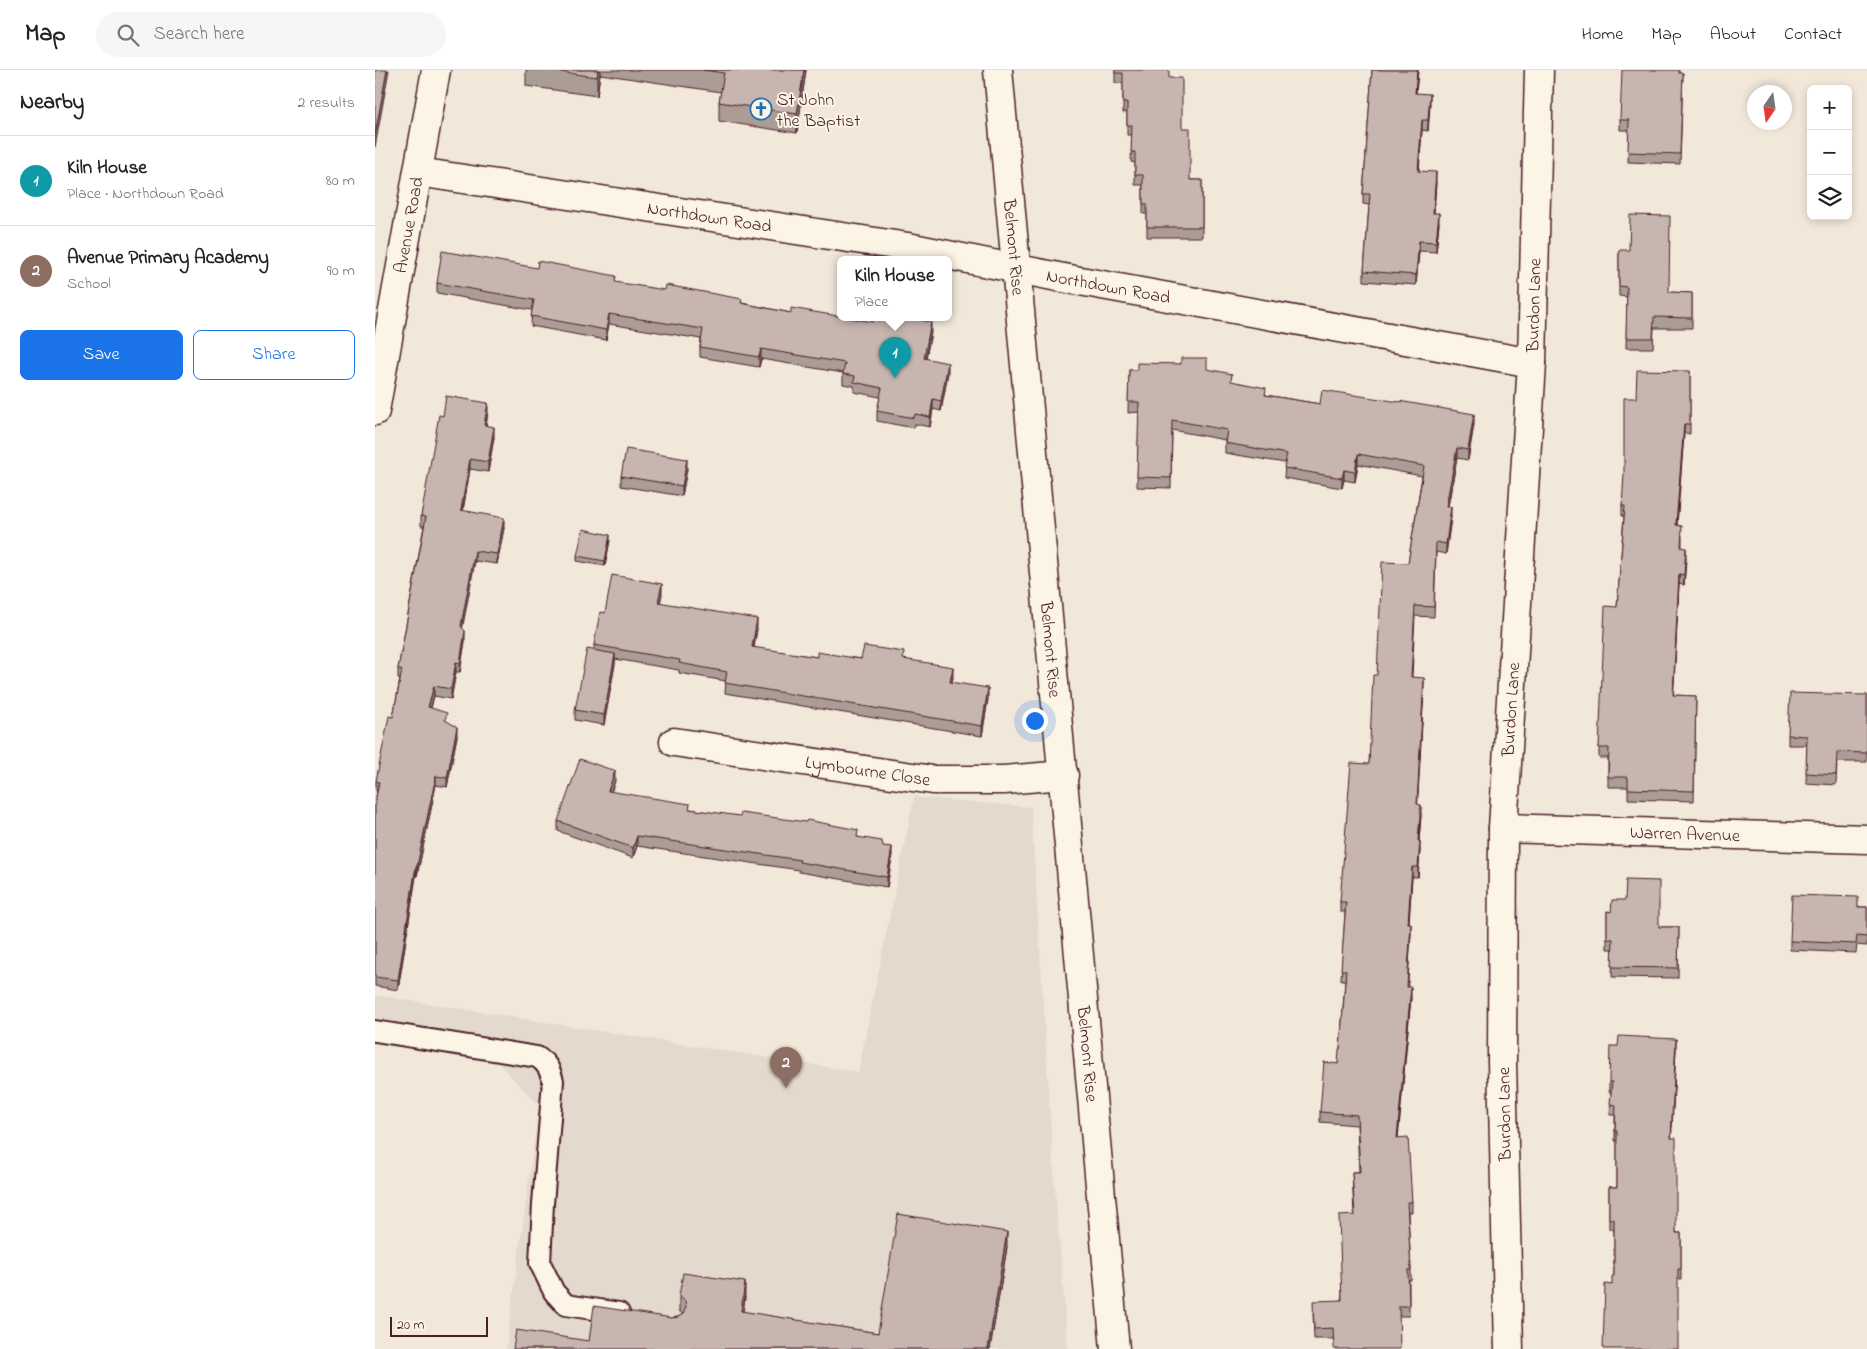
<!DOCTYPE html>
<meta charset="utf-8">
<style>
:root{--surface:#fff;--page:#f6f6f6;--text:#222;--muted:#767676;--line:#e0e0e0;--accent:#1a73e8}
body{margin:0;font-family:"Indie Flower",sans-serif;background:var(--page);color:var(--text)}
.controls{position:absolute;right:15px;top:15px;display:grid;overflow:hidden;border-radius:8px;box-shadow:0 2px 8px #0003}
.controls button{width:45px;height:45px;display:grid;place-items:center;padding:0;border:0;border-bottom:1px solid var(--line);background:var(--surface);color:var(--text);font:25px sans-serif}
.compass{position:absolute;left:1372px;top:15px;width:45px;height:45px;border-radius:50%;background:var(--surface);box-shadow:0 2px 8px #0003;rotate:193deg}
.scale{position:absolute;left:15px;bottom:12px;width:98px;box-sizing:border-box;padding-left:5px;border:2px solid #4a1f2b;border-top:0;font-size:14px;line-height:18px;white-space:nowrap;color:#4a1f2b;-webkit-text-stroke:4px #fcf5e5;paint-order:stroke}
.you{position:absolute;left:659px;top:650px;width:18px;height:18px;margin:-12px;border:4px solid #fff;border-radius:50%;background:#1a73e8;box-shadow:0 0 0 8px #1a73e833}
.badge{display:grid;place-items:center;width:32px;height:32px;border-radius:50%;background:var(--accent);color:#fff;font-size:16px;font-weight:700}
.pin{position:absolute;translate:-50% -41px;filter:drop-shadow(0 1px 2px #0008)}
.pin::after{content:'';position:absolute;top:26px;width:18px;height:15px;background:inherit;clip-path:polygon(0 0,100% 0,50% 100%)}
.popup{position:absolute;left:462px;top:186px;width:115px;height:65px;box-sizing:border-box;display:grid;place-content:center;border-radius:8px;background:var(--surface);filter:drop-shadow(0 1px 4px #0005);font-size:16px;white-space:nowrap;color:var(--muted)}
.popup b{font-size:19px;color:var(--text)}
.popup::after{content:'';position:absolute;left:50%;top:100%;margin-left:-10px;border:10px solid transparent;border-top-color:var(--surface)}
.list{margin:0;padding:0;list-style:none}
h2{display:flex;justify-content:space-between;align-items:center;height:65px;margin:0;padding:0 20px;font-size:21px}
h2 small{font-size:16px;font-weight:400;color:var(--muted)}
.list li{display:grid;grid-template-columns:32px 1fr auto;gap:15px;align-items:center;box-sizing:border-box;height:90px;padding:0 20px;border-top:1px solid var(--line)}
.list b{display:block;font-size:19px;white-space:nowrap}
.list p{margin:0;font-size:16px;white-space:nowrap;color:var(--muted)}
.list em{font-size:16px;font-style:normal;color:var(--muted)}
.actions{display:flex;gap:10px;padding:15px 20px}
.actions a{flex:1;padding:11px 0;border:1px solid var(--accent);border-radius:8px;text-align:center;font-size:18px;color:var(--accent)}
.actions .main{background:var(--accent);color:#fff}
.icon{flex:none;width:28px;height:28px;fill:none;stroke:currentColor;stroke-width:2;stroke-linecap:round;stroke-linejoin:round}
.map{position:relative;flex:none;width:1492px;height:1279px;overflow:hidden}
header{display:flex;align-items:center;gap:30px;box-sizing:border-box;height:70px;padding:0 25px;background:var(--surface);border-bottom:1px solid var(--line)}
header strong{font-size:24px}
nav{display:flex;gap:28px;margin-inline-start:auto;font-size:18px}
.search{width:350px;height:45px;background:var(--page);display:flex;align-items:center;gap:12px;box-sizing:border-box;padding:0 18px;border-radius:28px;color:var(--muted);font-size:19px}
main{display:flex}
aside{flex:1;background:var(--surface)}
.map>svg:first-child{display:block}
</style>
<header>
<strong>Map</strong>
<div class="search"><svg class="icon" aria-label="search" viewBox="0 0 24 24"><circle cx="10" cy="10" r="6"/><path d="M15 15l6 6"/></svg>Search here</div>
<nav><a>Home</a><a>Map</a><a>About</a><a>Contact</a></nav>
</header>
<main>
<aside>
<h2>Nearby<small>2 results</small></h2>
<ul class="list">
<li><span class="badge" style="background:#0f9aa8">1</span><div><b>Kiln House</b><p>Place · Northdown Road</p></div><em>80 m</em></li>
<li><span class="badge" style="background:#8d6e63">2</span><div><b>Avenue Primary Academy</b><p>School</p></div><em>90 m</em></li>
</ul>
<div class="actions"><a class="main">Save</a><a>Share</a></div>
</aside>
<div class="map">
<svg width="1492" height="1279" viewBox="0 0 1492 1279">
<rect width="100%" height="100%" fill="#f1e8da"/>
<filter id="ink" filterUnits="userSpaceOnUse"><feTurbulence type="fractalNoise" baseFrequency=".02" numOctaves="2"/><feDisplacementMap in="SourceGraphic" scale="10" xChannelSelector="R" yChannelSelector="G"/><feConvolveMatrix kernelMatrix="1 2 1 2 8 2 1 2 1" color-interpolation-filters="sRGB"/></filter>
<g filter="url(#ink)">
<!-- built -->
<path fill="#e4d9cd" d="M539,727L656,737L679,1107L693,1279H131L164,1035L121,991L0,971V925L483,1002Z"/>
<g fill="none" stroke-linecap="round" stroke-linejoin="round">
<!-- lane casing -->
<g stroke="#4a1f2b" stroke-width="24">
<path id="lane" d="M0,961L162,987C172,993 175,1000 178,1011L168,1134L165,1193L179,1222L191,1235L244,1243"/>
</g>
<!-- street casing -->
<g stroke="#4a1f2b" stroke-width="31">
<g id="street">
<path id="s1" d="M43,102L533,177L683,207L1157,293"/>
<path id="s2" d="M0,341L61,0"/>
<path id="s3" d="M299,672L558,710H629L689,705"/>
<path id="s4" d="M1128,758L1492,769"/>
</g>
</g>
<!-- secondary casing -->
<g stroke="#4a1f2b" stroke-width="31">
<g id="secondary">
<path id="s5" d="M1134,1279L1127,992L1128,758L1157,293L1164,0"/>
</g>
</g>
<!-- highway casing -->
<g stroke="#4a1f2b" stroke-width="31">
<g id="highway">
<path id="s6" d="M623,0L740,1279"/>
</g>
</g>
<!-- lane -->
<use href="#lane" stroke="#fcf5e5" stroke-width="20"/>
<!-- street -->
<use href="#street" stroke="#fcf5e5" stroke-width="28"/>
<!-- secondary -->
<use href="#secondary" stroke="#fcf5e5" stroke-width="28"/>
<!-- highway -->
<use href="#highway" stroke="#fcf5e5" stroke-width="28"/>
</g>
<!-- wall -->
<path fill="#ab9d96" stroke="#4a1f2b" d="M151,0H431L422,63L344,51V32L346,22L225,4L222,26L151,16Z
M740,0L794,8L807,58L815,110H827V167H772V144H768V115H760V93L756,92L757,65H752V42L748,43V13H740Z
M997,0H1043L1041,23L1055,34L1053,61L1047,60L1044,101L1061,112L1059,143L1064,153L1061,182L1044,181L1041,215L989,211V201L994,135L988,134V124Z
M1304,3H1308L1305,94L1253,92L1254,60H1245V50Z
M1244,180L1294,222L1317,223V258H1279L1278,278H1251L1252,227L1244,226Z
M162,198L241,213L367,233L416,243L556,262L551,288L573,303L566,341L558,339L555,357L540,354L539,358L502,351V341L505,327L479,322V316L468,314V303L386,289L384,297L325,287V277L326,269L234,254L231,270L156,256L157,240L62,223V213Z
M806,294L832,299L857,312L891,325L945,334L1099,354L1093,390L1082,388L1073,436L1076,447L1071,484L1061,482L1059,547L1040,546L1037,607L1049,618L1042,734L1046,745L1044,771L1045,781L1043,807H1037L1034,853L1036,863L1032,917L1036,927L1023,1068L1037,1132V1142H1033L1036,1200V1210H1034V1246H1024L958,1269H939L938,1242L966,1230L979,1145L977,1102H984L982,1055L945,1052V1042L963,994L965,979L970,910H966L970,842H965V832L994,694L1002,605L1033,493L1047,406L983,394L980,412L969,410L967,418L909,408L910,393L850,383V370L797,360L796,418L762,417L764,342L753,343L754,300H762Z
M1315,301V364L1309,363L1302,455L1307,466V477L1311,488L1309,515L1304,514L1298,625L1321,626L1319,731L1253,729V717H1233V688H1224V678L1242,537L1249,446H1247V436L1261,328Z
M113,343L111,356L119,367L113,402L95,399L88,441L129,458L122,494L100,491L87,557L90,571L85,602H81L76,629L59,626L56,638L72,651L82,666L72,717L61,715L42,806H41L23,920L0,916V733L2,721H1V711L18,647L25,609H23V599L49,456H46V446L68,346Z
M312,399L307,426L246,416V406Z
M235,470L230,496L202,491V486Z
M287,524L285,533L382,559L379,578L442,587L529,590L578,607L577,612L613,629L607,666L350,623L351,611L304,603V600L240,589V594L229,655L200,650V640L219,580V575L230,543Z
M1492,625V692H1462L1461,715L1431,713L1432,675H1413V665Z
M240,711L236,722L315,739L483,767L508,776L517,787L512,817L424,802V800L262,776L258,788L183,761V751Z
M1483,837H1492V876L1482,875L1481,883L1415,880V871Z
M1232,841L1284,857H1304L1303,908L1237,907L1238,879H1232Z
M1301,979L1296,1068L1301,1163H1306V1209L1237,1215L1239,1206V1160L1234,1159V1117H1242V1071H1240V1045H1235L1236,1022H1234V1012Z
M632,1177L615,1279H138L214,1271L297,1248L303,1247L308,1244L304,1241V1226L370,1227L368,1242L503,1263Z"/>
<!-- shaded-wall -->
<path fill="#8b7f7a" stroke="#4a1f2b" d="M12,0H14L0,77V65Z
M223,0H225V4L222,26V7Z
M429,0H431L422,63V44Z
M1042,0H1043L1040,33V23Z
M1055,24V34L1053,61V50Z
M1047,50V60L1043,111V101Z
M1061,102V112L1058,153V143Z
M1064,143V153L1061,182V172Z
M1044,171V181L1041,215V205Z
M234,244V254L231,270V260Z
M556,252V262L549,298V288Z
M386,279V289L384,297V287Z
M573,293V303L566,341V331Z
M558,329V339L555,357V347Z
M113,333V343L109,365V355Z
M1099,344V354L1093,390V380Z
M1309,354V363L1301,465V455Z
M119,357V367L113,402V392Z
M1082,378V388L1071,446V436Z
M983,384V394L980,412V402Z
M95,389V399L86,450V440Z
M312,389V399L307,426V416Z
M969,400V410L967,418V408Z
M1076,437V447L1071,484V474Z
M129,448V458L122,494V484Z
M235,465V470L230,496V491Z
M1311,478V488L1309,515V505Z
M100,481V491L86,566V556Z
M1304,504V514L1298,635V625Z
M287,514V524L283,542V532Z
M382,549V559L377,587V577Z
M90,561V571L85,602V593Z
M240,584V594L229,655V645Z
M81,592V602L76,629V619Z
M578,597V607L575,622V612Z
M1049,608V618L1042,744V734Z
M59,616V626L53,647V637Z
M613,618V629L607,666V656Z
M82,657V666L72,717V708Z
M240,701V711L233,731V721Z
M61,706V715L42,806V796Z
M1046,735V745L1043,781V771Z
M262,766V776L258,788V778Z
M1045,771V781L1043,807V797Z
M517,777V787L512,817V807Z
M41,796V806L23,920V910Z
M1037,797V807L1033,863V853Z
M1036,853V863L1032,927V917Z
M1036,917V927L1022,1078V1068Z
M1301,969V979L1296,1078V1068Z
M632,1162V1177L615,1279H613Z
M370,1212V1227L366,1256V1241Z"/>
<!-- building -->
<path fill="#c7b6af" stroke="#4a1f2b" d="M0,0H12L0,65Z
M171,0H223L222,7Z
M328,0H429L422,44L344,32L349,3Z
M740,0H794V8H807V58H815V110H827V157H772V134H768V105H760V82H756L757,55H752V32L748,33V3H740Z
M997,0H1042L1040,23L1055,24L1053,50H1047L1043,101L1061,102L1058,143H1064L1061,172L1044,171L1041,205L989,201L995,124H988Z
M1247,0H1304V3H1308L1305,84L1253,82L1254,50H1245Z
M1255,145L1295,146L1294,222L1317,223V248L1279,247L1278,268H1251L1252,217L1244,216V180H1254Z
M67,181L162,198L163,191L241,206L240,212L290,220L291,215L367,229L366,233L416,243V238L498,252V249L517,252L518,247H529L556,252L549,288L573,293L566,331L558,329L555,347L540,344L539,348L502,341L507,318L479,312L480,306L468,304L470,293L386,279L384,287L325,277L328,259L234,244L231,260L156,246L159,230L62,213Z
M806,288H832V299L857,304L856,311L891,318L890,325L945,334L947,320L1024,332V331L1099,344L1093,380L1082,378L1071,436L1076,437L1071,474L1061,472L1059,537L1040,536L1036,607L1049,608L1042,734L1046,735L1043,771H1045L1043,797H1037L1033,853H1036L1032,917H1036L1022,1068L1033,1067L1037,1132H1032L1036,1200H1033L1034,1236H1024L1025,1279H959L958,1258L939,1259L938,1231L967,1230L964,1146L980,1145L977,1102H985L982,1045L945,1042L949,992L963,994L964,979H965L971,900H966L971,832H965L976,693L994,694L998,605H1002L1007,492L1033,493L1049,396L983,384L980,402L969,400L967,408L909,398L912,384L850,373L852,360L797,350L796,408L762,407L764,332H753L754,300H762V293L806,294Z
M1262,300L1315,301V354H1309L1301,455L1307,456L1306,477L1311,478L1309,505L1304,504L1298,625L1321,626L1319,721L1253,719V707H1233L1234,678H1224L1230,536L1242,537L1250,436H1247L1249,404V328H1261Z
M71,326L113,333L109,355L119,357L113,392L95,389L86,440L129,448L122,484L100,481L86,556L90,561L85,593L81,592L76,619L59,616L53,637L72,643L70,650L82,657L72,708L61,706L42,796H41L23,910L0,907V733L4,712L1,711L14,646L18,647L27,600L23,599L51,447L46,446L64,345L68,346Z
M251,379L312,389L307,416L246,406Z
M208,459L235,465L230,491L202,486Z
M237,505L287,514L283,532L382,549L377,577L442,587V582L486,589L489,576L529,582L528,589L578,597L575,612L613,618L607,656L350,613L352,602L304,593L305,590L219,575L225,542L230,543Z
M212,579L240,584L229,645L200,640Z
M1415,623L1492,625V683L1462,682L1461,705L1431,703L1432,666L1413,665Z
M205,689L240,701L233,721L315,734L314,739L365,746L366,743L431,752L432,750L483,760L482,767L507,771L508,776L517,777L512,807L424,792L425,790L262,766L258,778L183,751Z
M1251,810L1284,811V857H1304L1303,898L1237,897L1238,869H1232V841L1236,842L1237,830H1250Z
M1417,825L1483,827V837H1492V867L1482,866L1481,874L1415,871Z
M1244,966L1301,969L1296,1068H1301V1163H1306V1199H1303V1279H1228L1230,1214L1237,1215V1206H1239V1149H1234V1117H1242V1061H1240L1241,1035L1235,1034L1237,1012H1234L1235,976H1243Z
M523,1144L632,1162L613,1279H138L141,1260L214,1271L219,1236L297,1248L303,1247L308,1244L311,1237L310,1231L304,1226L308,1203L370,1212L366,1241L503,1263Z"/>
</g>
<!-- icons -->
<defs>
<g id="church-ring" transform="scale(1.125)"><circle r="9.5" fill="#fcf5e5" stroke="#1f6fb2" stroke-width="1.5"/><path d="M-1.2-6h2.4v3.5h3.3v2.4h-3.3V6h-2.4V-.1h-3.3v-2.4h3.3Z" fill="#1f6fb2"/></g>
</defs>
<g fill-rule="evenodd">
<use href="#church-ring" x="386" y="39"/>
</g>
<g text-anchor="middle" stroke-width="4" stroke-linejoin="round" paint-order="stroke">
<!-- poi labels -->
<g font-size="18" fill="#4a1f2b" stroke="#fcf5e5" text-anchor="start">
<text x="402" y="35">St John<tspan x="402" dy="21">the Baptist</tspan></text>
</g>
<!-- street labels -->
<g font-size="18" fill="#4a1f2b" stroke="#fcf5e5">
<text dy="6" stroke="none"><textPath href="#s1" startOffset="295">Northdown Road</textPath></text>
<text dy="6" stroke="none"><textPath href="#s2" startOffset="189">Avenue Road</textPath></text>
<text dy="6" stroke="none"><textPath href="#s6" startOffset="178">Belmont Rise</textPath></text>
<text dy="6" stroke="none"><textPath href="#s1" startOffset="700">Northdown Road</textPath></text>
<text dy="6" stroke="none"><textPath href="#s5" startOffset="1045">Burdon Lane</textPath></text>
<text dy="6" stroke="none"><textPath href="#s6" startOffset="582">Belmont Rise</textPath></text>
<text dy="6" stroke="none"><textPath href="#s5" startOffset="640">Burdon Lane</textPath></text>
<text dy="6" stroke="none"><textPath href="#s3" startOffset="196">Lymbourne Close</textPath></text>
<text dy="6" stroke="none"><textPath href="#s4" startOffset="182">Warren Avenue</textPath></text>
<text dy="6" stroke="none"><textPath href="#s6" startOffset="988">Belmont Rise</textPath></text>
<text transform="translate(1129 1044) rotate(-91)" y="6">Burdon Lane</text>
</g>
</g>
</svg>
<div class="controls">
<button>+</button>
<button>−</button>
<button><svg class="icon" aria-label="layers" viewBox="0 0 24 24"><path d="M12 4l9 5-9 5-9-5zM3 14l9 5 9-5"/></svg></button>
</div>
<svg class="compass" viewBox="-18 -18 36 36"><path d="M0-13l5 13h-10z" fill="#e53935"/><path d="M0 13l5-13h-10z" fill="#767676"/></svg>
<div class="scale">20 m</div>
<div class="you"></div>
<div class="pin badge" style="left:520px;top:308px;background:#0f9aa8">1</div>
<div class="popup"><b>Kiln House</b>Place</div>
<div class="pin badge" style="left:411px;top:1018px;background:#8d6e63">2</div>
</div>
</main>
